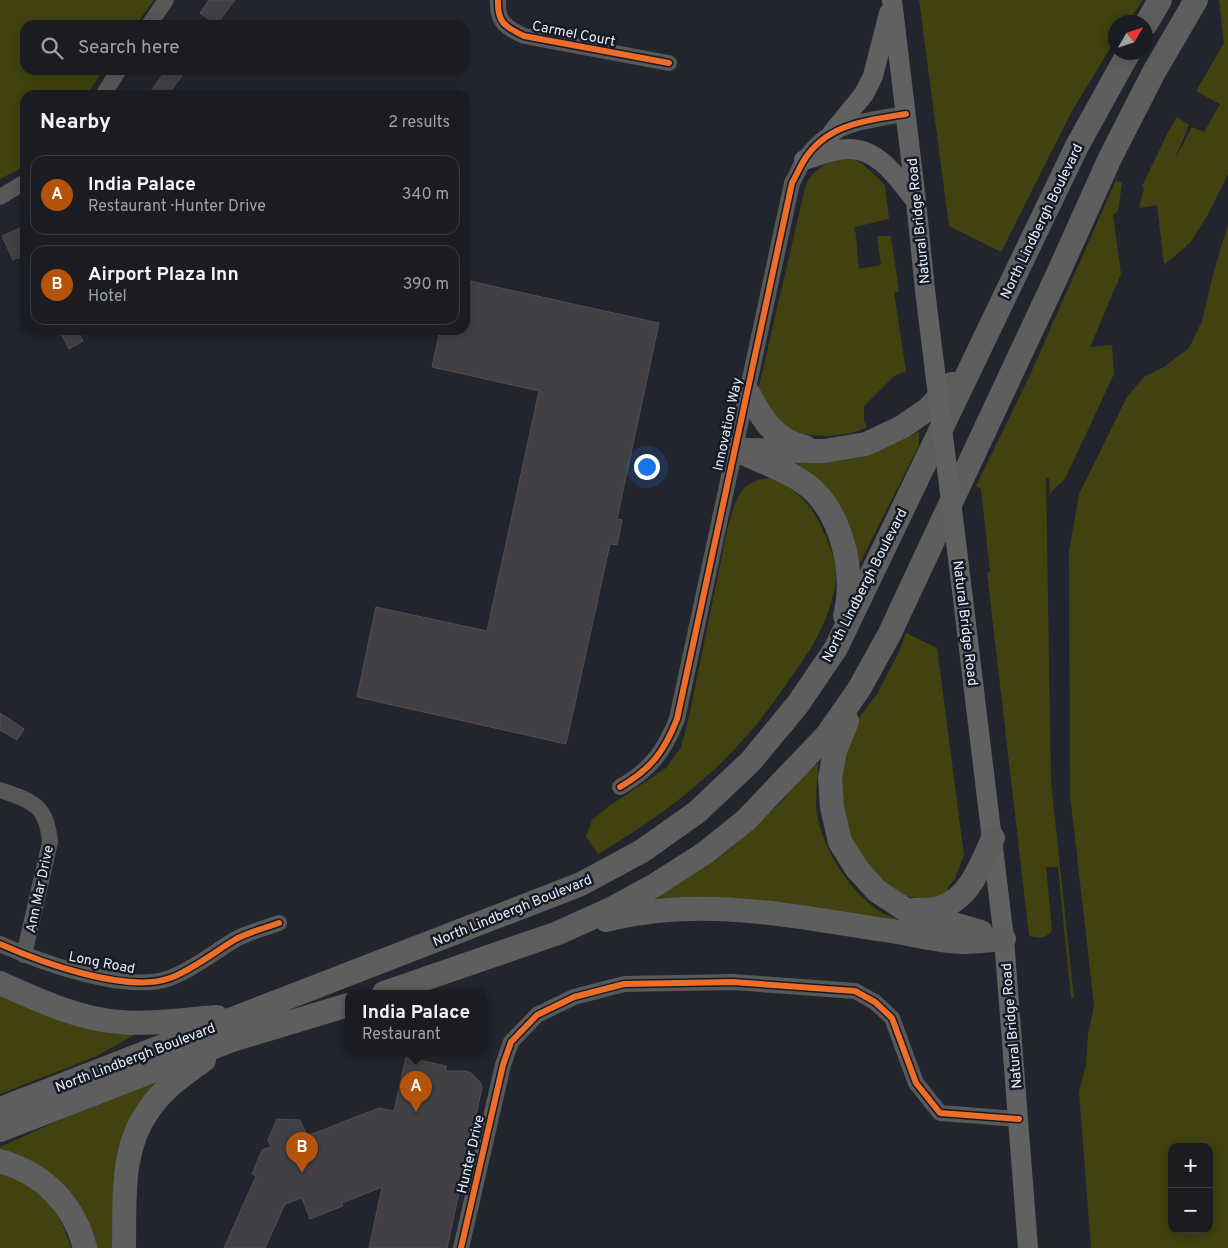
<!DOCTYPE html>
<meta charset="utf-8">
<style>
:root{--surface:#1a1c22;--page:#27292f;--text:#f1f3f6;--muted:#9fa1a5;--line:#383a40;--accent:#b45309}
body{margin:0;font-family:Overpass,sans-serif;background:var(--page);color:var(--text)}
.controls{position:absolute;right:15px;bottom:15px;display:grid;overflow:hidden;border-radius:10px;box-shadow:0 2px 12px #0003}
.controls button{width:45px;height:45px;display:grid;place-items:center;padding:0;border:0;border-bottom:1px solid var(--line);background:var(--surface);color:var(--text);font:25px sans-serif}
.compass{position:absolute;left:1108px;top:15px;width:45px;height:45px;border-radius:50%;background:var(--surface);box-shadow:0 2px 12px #0003;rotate:51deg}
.you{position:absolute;left:646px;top:466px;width:18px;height:18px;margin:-12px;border:4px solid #fff;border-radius:50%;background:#1a73e8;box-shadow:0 0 0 8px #1a73e833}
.badge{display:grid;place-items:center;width:32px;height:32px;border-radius:50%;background:var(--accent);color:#fff;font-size:16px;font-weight:700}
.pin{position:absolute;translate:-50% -41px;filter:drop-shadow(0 1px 2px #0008)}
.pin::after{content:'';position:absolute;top:26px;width:18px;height:15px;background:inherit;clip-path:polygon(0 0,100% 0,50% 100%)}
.popup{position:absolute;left:345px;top:990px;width:142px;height:65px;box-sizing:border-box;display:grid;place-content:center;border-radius:10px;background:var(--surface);filter:drop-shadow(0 1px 4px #0005);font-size:16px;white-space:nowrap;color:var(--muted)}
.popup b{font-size:19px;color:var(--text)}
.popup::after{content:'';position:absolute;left:50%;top:100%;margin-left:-10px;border:10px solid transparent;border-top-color:var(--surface)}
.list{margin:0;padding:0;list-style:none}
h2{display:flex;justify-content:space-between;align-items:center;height:65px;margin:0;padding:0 20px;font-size:21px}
h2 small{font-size:16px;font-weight:400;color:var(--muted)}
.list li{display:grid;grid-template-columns:32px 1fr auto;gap:15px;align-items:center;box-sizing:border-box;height:80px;margin:0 10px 10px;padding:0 10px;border:1px solid var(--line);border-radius:15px}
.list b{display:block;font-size:19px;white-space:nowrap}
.list p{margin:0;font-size:16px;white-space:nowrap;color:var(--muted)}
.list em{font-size:16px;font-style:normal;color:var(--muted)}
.icon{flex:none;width:28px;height:28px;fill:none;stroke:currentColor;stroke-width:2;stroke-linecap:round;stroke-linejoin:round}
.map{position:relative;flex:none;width:1228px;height:1248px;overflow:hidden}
.search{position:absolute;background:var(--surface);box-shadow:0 2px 12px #0003;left:20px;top:20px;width:450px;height:55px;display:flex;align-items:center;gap:12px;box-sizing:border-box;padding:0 18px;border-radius:15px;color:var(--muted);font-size:19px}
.panel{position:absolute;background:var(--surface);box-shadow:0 2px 12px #0003;left:20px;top:90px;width:450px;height:245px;border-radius:15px}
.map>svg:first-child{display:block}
</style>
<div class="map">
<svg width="1228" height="1248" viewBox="0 0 1228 1248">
<rect width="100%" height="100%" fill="#22252d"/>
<!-- green -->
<path fill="#41420f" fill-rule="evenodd" d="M0,0H154L136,25H25V70H104L86,95H25V166L0,179Z
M919,0H1143L1128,22H1116L1115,40L1072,111L1001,252L949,226Z
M1219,0H1228V174L1207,216L1190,243L1164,265L1157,205L1139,208L1144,188L1142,186L1169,130L1177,117L1189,125L1174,161L1192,127L1204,132L1220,104L1196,91L1224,43Z
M839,159H854L865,166L885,185L889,219L855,227L859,269L881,265L877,236H891L899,291L894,293L906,371L894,376L864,406V421L867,427C844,440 791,440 772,418C766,411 762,398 758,390L806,184C815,169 822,165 839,159Z
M1116,180L1122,183L1118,211L1113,215L1121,274L1090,347L1112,345L1114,374L1065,479L1050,493L1049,478H1046L1051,782L1074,998L1071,999L1058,867H1046L1052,931C1046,938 1037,940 1029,935L987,573L990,572L981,489L976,486L1030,375Z
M1228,224V1248H1091L1079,1092L1086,1065L1088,1035L1094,1005L1070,795L1069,551L1079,494L1127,397L1144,377L1164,367L1189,348L1202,321L1214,271ZM1172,1147H1209V1229H1172Z
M919,431V445L857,569L789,462C834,457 880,457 919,431Z
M771,478C802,493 813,506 826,537C831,548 837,565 836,577C833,614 813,647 792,676C776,699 760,722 741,742C700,788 650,823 598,854L586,837L592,820L609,806L666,768L681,747L689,717L728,526C737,499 738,480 771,478Z
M906,633L937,648L964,855L955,879L948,887L949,893L927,900L905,896L873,874L847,836L838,779L850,736L861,715L877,694L899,652Z
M819,763C817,776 816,791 816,805C818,844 853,900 889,916C894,918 899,919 904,920V926L642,908C669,885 705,872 731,848C747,833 763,819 779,804C793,790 802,773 819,763Z
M0,991L133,1033L134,1035L97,1056L0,1094Z
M161,1080L151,1093L116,1248H91L0,1151V1147L73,1114Z
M0,1172C9,1176 20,1179 29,1184C51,1197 64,1224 71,1248H0Z"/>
<!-- building -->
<path fill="#424044" stroke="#504e51" d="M209,0H235L216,25L200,13Z
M166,70H186L168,95H148Z
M25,226V255L13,260L2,236Z
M465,280L659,323L617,519L622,520L617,545L610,544L566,744L357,697L376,607L487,631L539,391L432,367L440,330H465Z
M59,330H77L83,341L69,349Z
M0,713L24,729L17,740L0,730Z
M406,1057L446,1066V1071H465L471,1073L480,1082L482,1088L447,1248H369L382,1187L342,1203L343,1206L310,1219L302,1198L285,1204L265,1248H224L256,1176L252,1174L262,1150L271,1147L268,1140L277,1119L300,1120L307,1136L379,1108L394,1111Z"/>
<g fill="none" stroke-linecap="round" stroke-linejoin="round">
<!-- minor -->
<path stroke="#585857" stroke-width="16" d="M498,0C497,22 505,27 524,36L669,63
M149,25L166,0
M103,95L119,70
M0,197L25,182
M620,787C651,769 664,752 677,719L792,183C796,176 799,169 803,162C825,124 867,120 906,114
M0,790C32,801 47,805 50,842L24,955
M0,944C40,962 127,994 170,978C194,969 214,952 236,939C249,932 265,928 279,923
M461,1248L503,1065L511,1042L537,1015L574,997L624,984L733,982L855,991L875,1002L892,1018L916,1083L940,1113L1019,1119"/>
<!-- major -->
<path stroke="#626162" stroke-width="20" d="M892,0L916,201L925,290
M833,132L864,94L873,76L889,13
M804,160C818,156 833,149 848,149C879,148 899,180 916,201
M963,599L1004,939L1028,1248"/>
<!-- highway -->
<path stroke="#5e5e5f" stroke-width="24" d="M1146,24L1160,0
M747,391C762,418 772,439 805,447
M735,450L824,451L866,444L902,427L928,409L952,384
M743,453C766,464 795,473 814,491C844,521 855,576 845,616
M847,721L835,751L830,778L832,807L840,842L857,869L877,891L906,910L981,932
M915,910C922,909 932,911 939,908C970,899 981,865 993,838
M606,920C700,895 797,917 891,931C915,935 939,941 962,942C976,942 990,940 1004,939
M0,983C38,1000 78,1019 120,1022C152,1025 185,1019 217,1017
M384,993L558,933L611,909L655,885L705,853L746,820L827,735L859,689L889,635L1056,278L1110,158L1154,72L1196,0
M0,1109L581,884L642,851L697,812L751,761L798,704L836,648L1077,146L1129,52
M0,1130L232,1040L348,1005
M0,1161C43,1173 74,1204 85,1248
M124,1248C125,1202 120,1150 148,1111C162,1089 184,1074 204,1060"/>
<!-- major-bridge -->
<path stroke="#626162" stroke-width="20" d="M925,290L963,599"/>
<!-- cycleway casing -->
<g stroke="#151a27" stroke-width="9">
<path id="cycleway" d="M498,0C497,22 505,27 524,36L669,63
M620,787C651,769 664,752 677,719L792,183C796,176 799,169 803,162C825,124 867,120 906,114
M0,944C40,962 127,994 170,978C194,969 214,952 236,939C249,932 265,928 279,923
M461,1248L503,1065L511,1042L537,1015L574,997L624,984L733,982L855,991L875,1002L892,1018L916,1083L940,1113L1019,1119"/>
</g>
<!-- cycleway -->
<use href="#cycleway" stroke="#ee6e29" stroke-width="6"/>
</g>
<g text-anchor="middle" stroke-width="5" stroke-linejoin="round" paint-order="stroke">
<!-- street labels -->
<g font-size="14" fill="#e9eef7" stroke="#151a27">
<text transform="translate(574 33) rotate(11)" y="5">Carmel Court</text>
<text transform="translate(918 221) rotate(-96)" y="5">Natural Bridge Road</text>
<text transform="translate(1041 221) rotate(-64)" y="5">North Lindbergh Boulevard</text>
<text transform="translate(727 424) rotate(-78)" y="5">Innovation Way</text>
<text transform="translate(864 585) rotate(-63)" y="5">North Lindbergh Boulevard</text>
<text transform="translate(966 623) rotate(83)" y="5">Natural Bridge Road</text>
<text transform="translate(39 889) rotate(-78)" y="5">Ann Mar Drive</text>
<text transform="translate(512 910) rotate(-22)" y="5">North Lindbergh Boulevard</text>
<text transform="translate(102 962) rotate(11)" y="5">Long Road</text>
<text transform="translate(1011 1026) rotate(-95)" y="5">Natural Bridge Road</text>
<text transform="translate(135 1057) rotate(-21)" y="5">North Lindbergh Boulevard</text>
<text transform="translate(470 1154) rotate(-77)" y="5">Hunter Drive</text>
</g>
</g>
</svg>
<div class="controls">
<button>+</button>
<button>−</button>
</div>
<svg class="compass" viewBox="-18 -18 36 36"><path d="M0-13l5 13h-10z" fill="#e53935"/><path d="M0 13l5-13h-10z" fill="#9fa1a5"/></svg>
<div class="you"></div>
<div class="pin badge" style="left:416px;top:1112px">A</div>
<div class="popup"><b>India Palace</b>Restaurant</div>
<div class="pin badge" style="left:302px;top:1173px">B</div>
<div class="search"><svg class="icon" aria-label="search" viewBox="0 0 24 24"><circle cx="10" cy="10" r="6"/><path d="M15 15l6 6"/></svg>Search here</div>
<section class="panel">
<h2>Nearby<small>2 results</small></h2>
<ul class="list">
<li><span class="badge">A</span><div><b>India Palace</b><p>Restaurant · Hunter Drive</p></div><em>340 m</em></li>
<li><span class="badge">B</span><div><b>Airport Plaza Inn</b><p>Hotel</p></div><em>390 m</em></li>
</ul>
</section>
</div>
